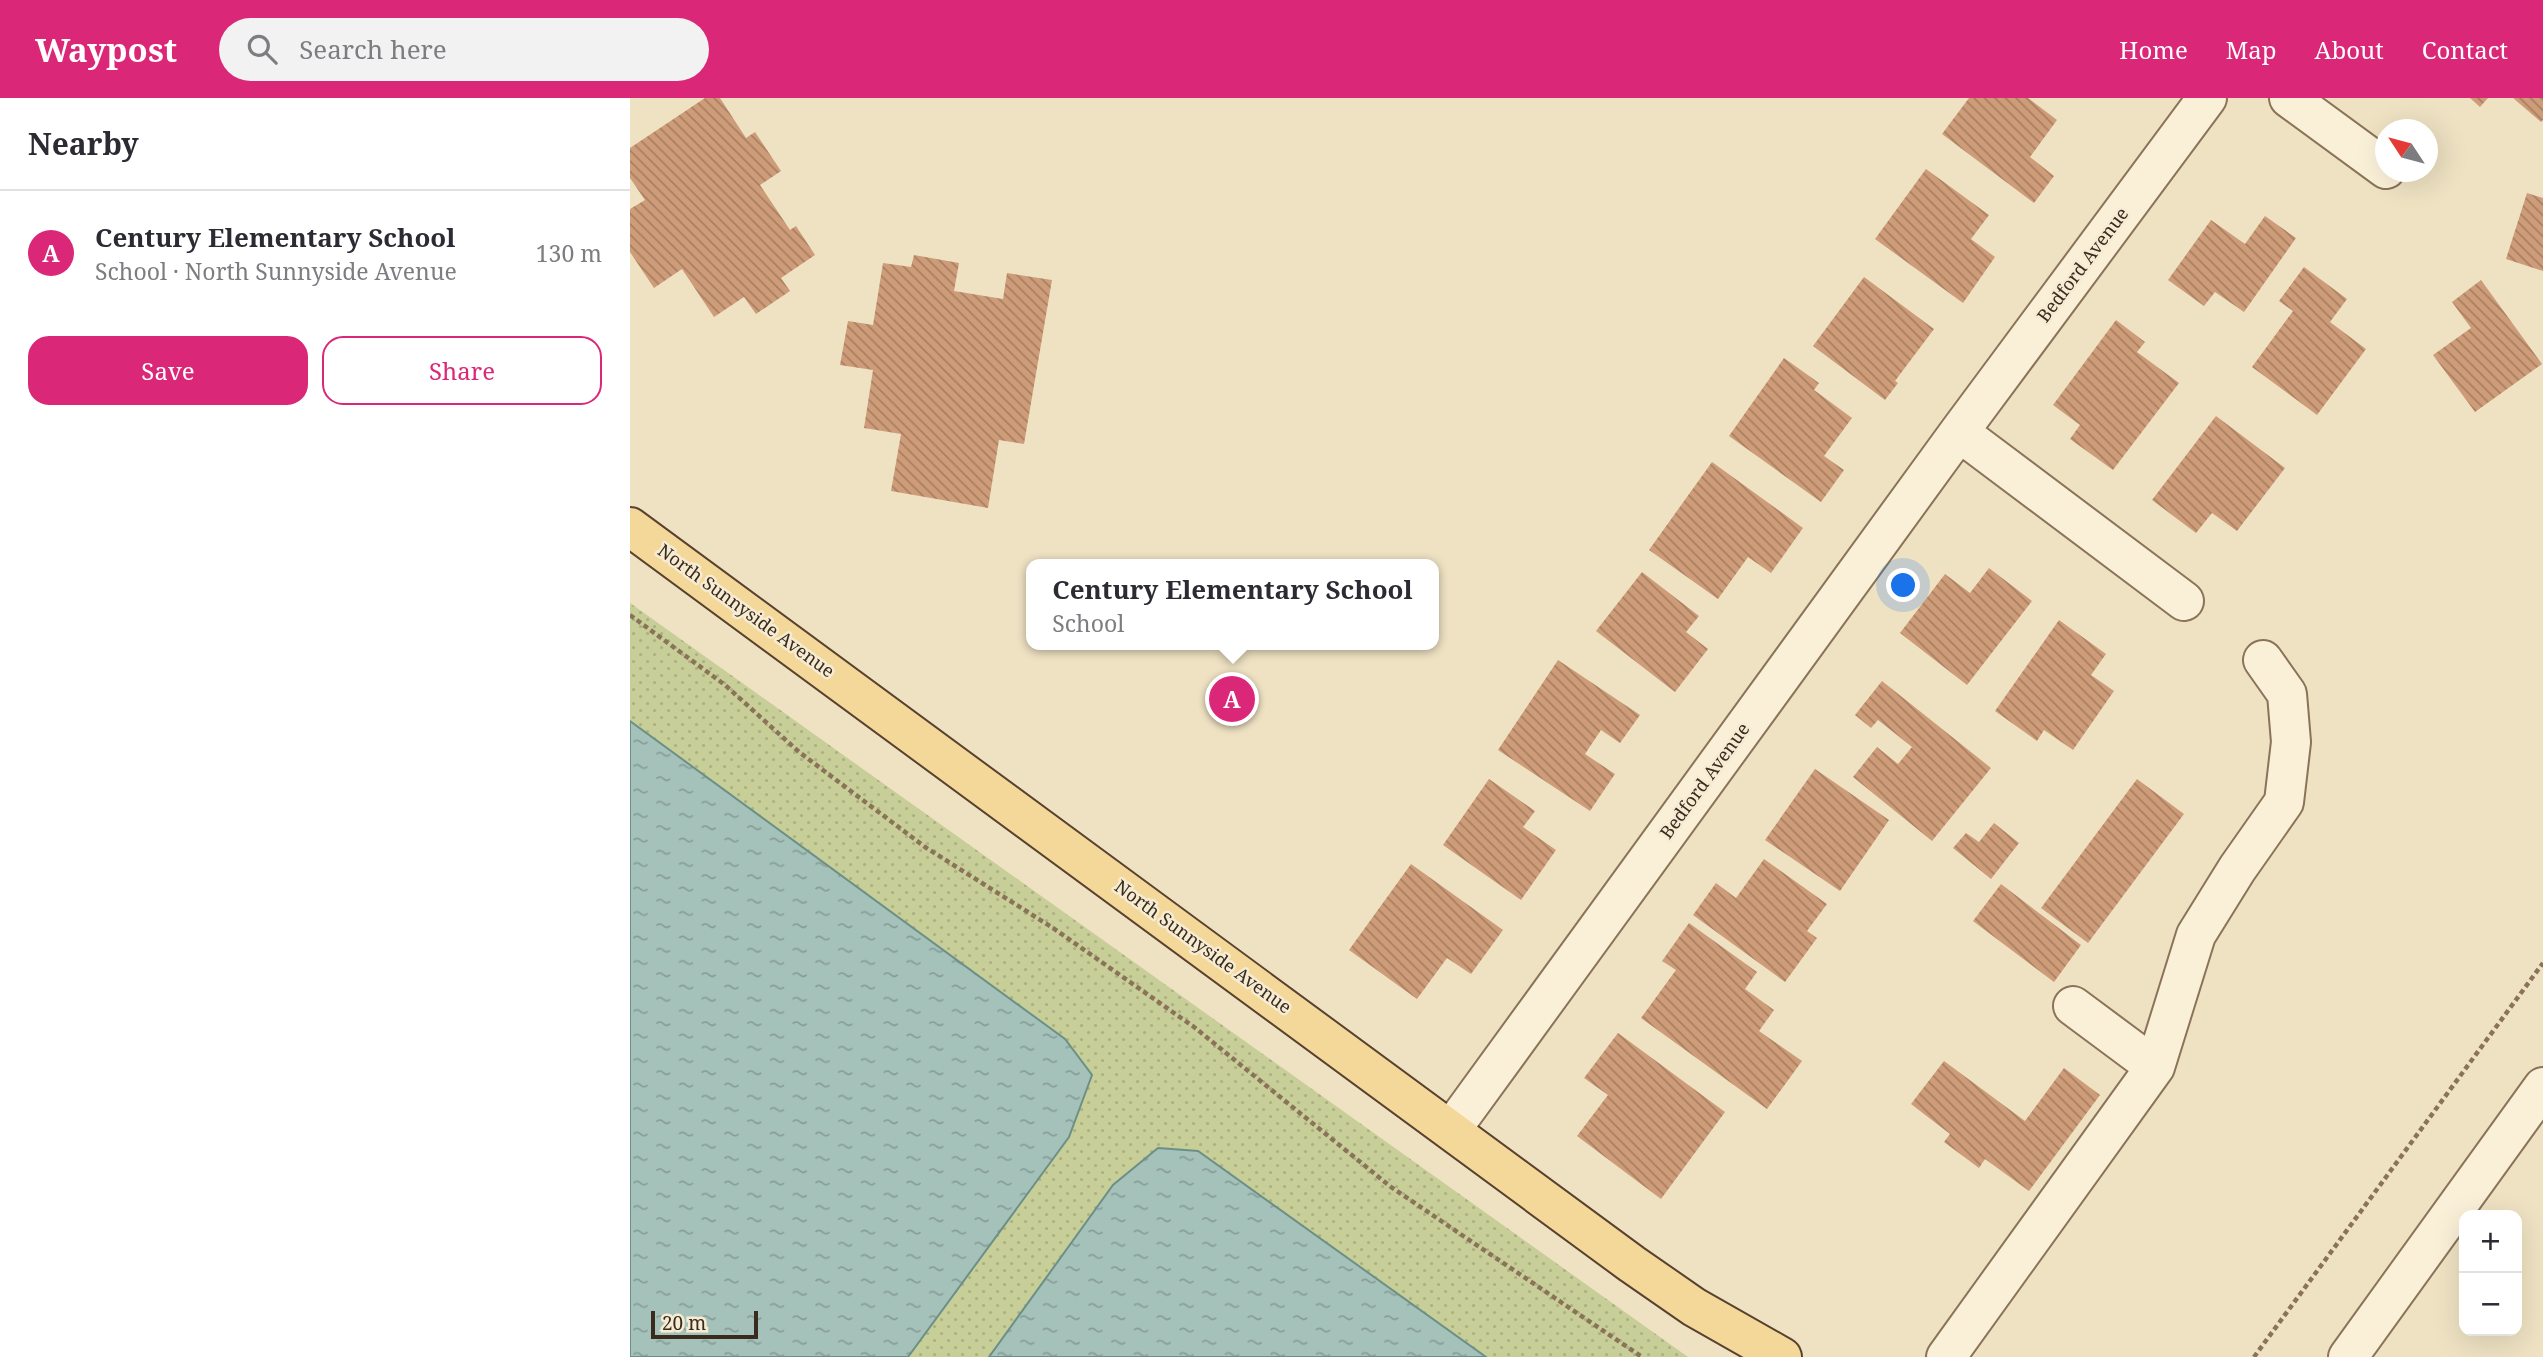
<!DOCTYPE html>
<meta charset="utf-8">
<style>
:root{--surface:#fff;--page:#f2f2f3;--text:#2b2b33;--muted:#7c7c81;--line:#e1e1e2;--accent:#db2777}
body{margin:0;font-family:"Noto Serif",serif;background:var(--page);color:var(--text)}
.controls{position:absolute;right:21px;bottom:21px;display:grid;overflow:hidden;border-radius:14px;box-shadow:0 7px 28px #0002}
.controls button{width:63px;height:63px;display:grid;place-items:center;padding:0;border:0;border-bottom:2px solid var(--line);background:var(--surface);color:var(--text);font:35px sans-serif}
.compass{position:absolute;left:1745px;top:21px;width:63px;height:63px;border-radius:50%;background:var(--surface);box-shadow:0 7px 28px #0002;rotate:306deg}
.scale{position:absolute;left:21px;bottom:18px;width:107px;box-sizing:border-box;padding-left:7px;border:4px solid #392b1e;border-top:0;font-size:19px;line-height:24px;white-space:nowrap;color:#392b1e;-webkit-text-stroke:5px #f6ecd3;paint-order:stroke}
.you{position:absolute;left:1274px;top:488px;width:24px;height:24px;margin:-18px;border:5px solid #fff;border-radius:50%;background:#1a73e8;box-shadow:0 0 0 10px #1a73e833}
.badge{display:grid;place-items:center;width:46px;height:46px;border-radius:50%;background:var(--accent);color:#fff;font-size:23px;font-weight:700}
.pin{position:absolute;translate:-50% -50%;border:4px solid #fff;box-shadow:0 2px 7px #0006}
.popup{position:absolute;left:396px;top:461px;width:413px;height:91px;box-sizing:border-box;display:grid;place-content:center;border-radius:14px;background:var(--surface);filter:drop-shadow(0 2px 5px #0005);font-size:23px;white-space:nowrap;color:var(--muted)}
.popup b{font-size:26px;color:var(--text)}
.popup::after{content:'';position:absolute;left:50%;top:100%;margin-left:-14px;border:14px solid transparent;border-top-color:var(--surface)}
.list{margin:0;padding:0;list-style:none}
h2{display:flex;justify-content:space-between;align-items:center;height:91px;margin:0;padding:0 28px;font-size:30px}
h2 small{font-size:23px;font-weight:400;color:var(--muted)}
.list li{display:grid;grid-template-columns:46px 1fr auto;gap:21px;align-items:center;box-sizing:border-box;height:126px;padding:0 28px;border-top:2px solid var(--line)}
.list b{display:block;font-size:26px;white-space:nowrap}
.list p{margin:0;font-size:23px;white-space:nowrap;color:var(--muted)}
.list em{font-size:23px;font-style:normal;color:var(--muted)}
.actions{display:flex;gap:14px;padding:21px 28px}
.actions a{flex:1;padding:16px 0;border:2px solid var(--accent);border-radius:21px;text-align:center;font-size:24px;color:var(--accent)}
.actions .main{background:var(--accent);color:#fff}
.icon{flex:none;width:38px;height:38px;fill:none;stroke:currentColor;stroke-width:2;stroke-linecap:round;stroke-linejoin:round}
.map{position:relative;flex:none;width:1913px;height:1259px;overflow:hidden}
header{display:flex;align-items:center;gap:42px;box-sizing:border-box;height:98px;padding:0 35px;background:var(--accent);color:#fff}
header strong{font-size:33px}
nav{display:flex;gap:38px;margin-inline-start:auto;font-size:24px}
.search{width:490px;height:63px;background:var(--page);display:flex;align-items:center;gap:18px;box-sizing:border-box;padding:0 24px;border-radius:38px;color:var(--muted);font-size:26px}
main{display:flex}
aside{flex:1;background:var(--surface)}
.map>svg:first-child{display:block}
</style>
<header>
<strong>Waypost</strong>
<div class="search"><svg class="icon" aria-label="search" viewBox="0 0 24 24"><circle cx="10" cy="10" r="6"/><path d="M15 15l6 6"/></svg>Search here</div>
<nav><a>Home</a><a>Map</a><a>About</a><a>Contact</a></nav>
</header>
<main>
<aside>
<h2>Nearby<small></small></h2>
<ul class="list">
<li><span class="badge">A</span><div><b>Century Elementary School</b><p>School · North Sunnyside Avenue</p></div><em>130 m</em></li>
</ul>
<div class="actions"><a class="main">Save</a><a>Share</a></div>
</aside>
<div class="map">
<svg width="1913" height="1259" viewBox="0 0 1913 1259">
<defs>
<pattern id="grass-dots" width="8" height="8" patternUnits="userSpaceOnUse" patternTransform="scale(1.75)"><rect width="8" height="8" fill="#c7ce97"/><path d="M2 2h.1M6 6h.1" fill="none" stroke="#acb182" stroke-width="1.8" stroke-linecap="round"/></pattern>
<pattern id="water-ripples" width="26" height="14" patternUnits="userSpaceOnUse" patternTransform="scale(1.75)"><rect width="26" height="14" fill="#a5c2ba"/><path d="M2 4q2-2 4 0t4 0M15 11q2-2 4 0t4 0" fill="none" stroke="#879e97"/></pattern>
<pattern id="building-back-hatch" width="6" height="6" patternUnits="userSpaceOnUse" patternTransform="scale(1.75)"><rect width="6" height="6" fill="#ce9c78"/><path d="M-1 5l2 2M0 0l6 6M5-1l2 2" fill="none" stroke="#a87f62"/></pattern>
</defs>
<rect width="100%" height="100%" fill="#efe2c3"/>
<!-- grass -->
<path fill="url(#grass-dots)" d="M0,505L1058,1259H0Z"/>
<!-- water -->
<path fill="url(#water-ripples)" stroke="#6c9087" stroke-width="2" d="M0,623L435,941L462,977L439,1039L278,1259H0Z
M528,1050L568,1053L856,1259H359L483,1087Z"/>
<!-- building -->
<path fill="url(#building-back-hatch)" d="M75,0H90L116,40L125,34L151,73L130,87L160,132L166,128L185,157L151,180L160,193L126,216L114,199L84,219L52,171L24,190L0,154V111L15,102L0,80V50Z
M1339,0H1398L1427,22L1400,59L1424,78L1404,105L1312,36Z
M1840,0H1858L1850,9Z
M1883,0H1913V22L1911,24Z
M1296,71L1359,117L1341,141L1365,159L1333,205L1245,141Z
M1897,95L1913,100V173L1876,161Z
M1635,118L1666,140L1614,214L1585,194L1574,208L1538,182L1581,122L1615,146Z
M284,157L329,165L324,193L373,201L377,175L422,182L394,346L369,342L358,410L261,393L271,336L234,330L243,272L210,267L218,223L243,227L253,165L281,169Z
M1674,169L1717,201L1700,224L1736,251L1687,317L1622,269L1663,213L1649,203Z
M1234,179L1304,231L1265,283L1268,285L1255,302L1183,248Z
M1851,182L1912,266L1845,314L1803,257L1841,230L1822,204Z
M1486,222L1515,244L1507,254L1549,285L1483,372L1440,341L1450,327L1423,307Z
M1154,260L1189,285L1184,292L1222,320L1194,358L1214,372L1191,404L1099,338Z
M1586,318L1655,370L1607,433L1582,415L1566,435L1522,402Z
M1082,364L1173,430L1141,475L1118,459L1088,501L1019,452Z
M1359,470L1402,503L1337,587L1270,535L1315,476L1340,495Z
M1012,474L1069,518L1056,534L1078,551L1045,594L966,533Z
M1429,522L1476,556L1461,577L1484,593L1443,652L1414,632L1407,643L1365,613Z
M928,562L1010,617L990,645L971,632L955,656L985,676L960,713L868,652Z
M1252,583L1361,670L1302,743L1223,679L1247,649L1268,666L1282,649L1248,622L1241,630L1225,617Z
M1185,671L1259,722L1210,793L1135,742Z
M859,681L905,713L893,729L926,752L891,802L813,747Z
M1507,681L1554,716L1458,845L1411,810Z
M1364,725L1389,745L1361,781L1323,750L1336,735L1349,744Z
M1134,761L1197,806L1177,833L1187,840L1155,884L1063,817L1086,785L1106,800Z
M781,766L873,832L841,876L817,860L787,901L719,852Z
M1371,786L1451,847L1424,884L1343,823Z
M1059,825L1127,874L1115,891L1144,912L1129,933L1172,963L1137,1011L1011,920L1046,872L1032,863Z
M988,935L1095,1014L1031,1101L947,1038L978,997L954,980Z
M1314,963L1395,1023L1434,970L1470,997L1399,1093L1355,1061L1349,1070L1314,1044L1320,1036L1281,1006Z"/>
<g fill="none" stroke-linecap="round" stroke-linejoin="round">
<!-- minor casing -->
<g stroke="#8a7359" stroke-width="42">
<path id="minor" d="M1659,0L1756,71
M1329,334L1554,503
M1525,969L1566,837L1607,771L1654,704L1661,644L1657,596L1633,562
M821,1032L1329,334L1577,0
M1316,1259L1525,969L1443,908
M1718,1259L1913,989"/>
</g>
<!-- major casing -->
<g stroke="#58412e" stroke-width="42">
<path id="major" d="M0,429L1002,1166L1064,1209L1152,1259"/>
</g>
<!-- path -->
<path stroke="#8a7359" stroke-width="4.5" stroke-dasharray="5 3.5" stroke-linecap="butt" d="M0,517L95,587L169,654L295,749L423,830L564,929L761,1089L1012,1259
M1624,1259L1913,865"/>
<!-- minor -->
<use href="#minor" stroke="#faefd7" stroke-width="38"/>
<!-- major -->
<use href="#major" stroke="#f3d89a" stroke-width="38"/>
</g>
<g text-anchor="middle" stroke-width="5" stroke-linejoin="round" paint-order="stroke">
<!-- street labels -->
<g font-size="18" fill="#392b1e" stroke="#f6ecd3">
<text transform="translate(1453 167) rotate(-53)" y="6">Bedford Avenue</text>
<text transform="translate(116 513) rotate(36)" y="6">North Sunnyside Avenue</text>
<text transform="translate(1075 683) rotate(-54)" y="6">Bedford Avenue</text>
<text transform="translate(573 849) rotate(36)" y="6">North Sunnyside Avenue</text>
</g>
</g>
</svg>
<div class="controls">
<button>+</button>
<button>−</button>
</div>
<svg class="compass" viewBox="-18 -18 36 36"><path d="M0-13l5 13h-10z" fill="#e53935"/><path d="M0 13l5-13h-10z" fill="#7c7c81"/></svg>
<div class="scale">20 m</div>
<div class="you"></div>
<div class="pin badge" style="left:602px;top:601px">A</div>
<div class="popup"><b>Century Elementary School</b>School</div>
</div>
</main>
